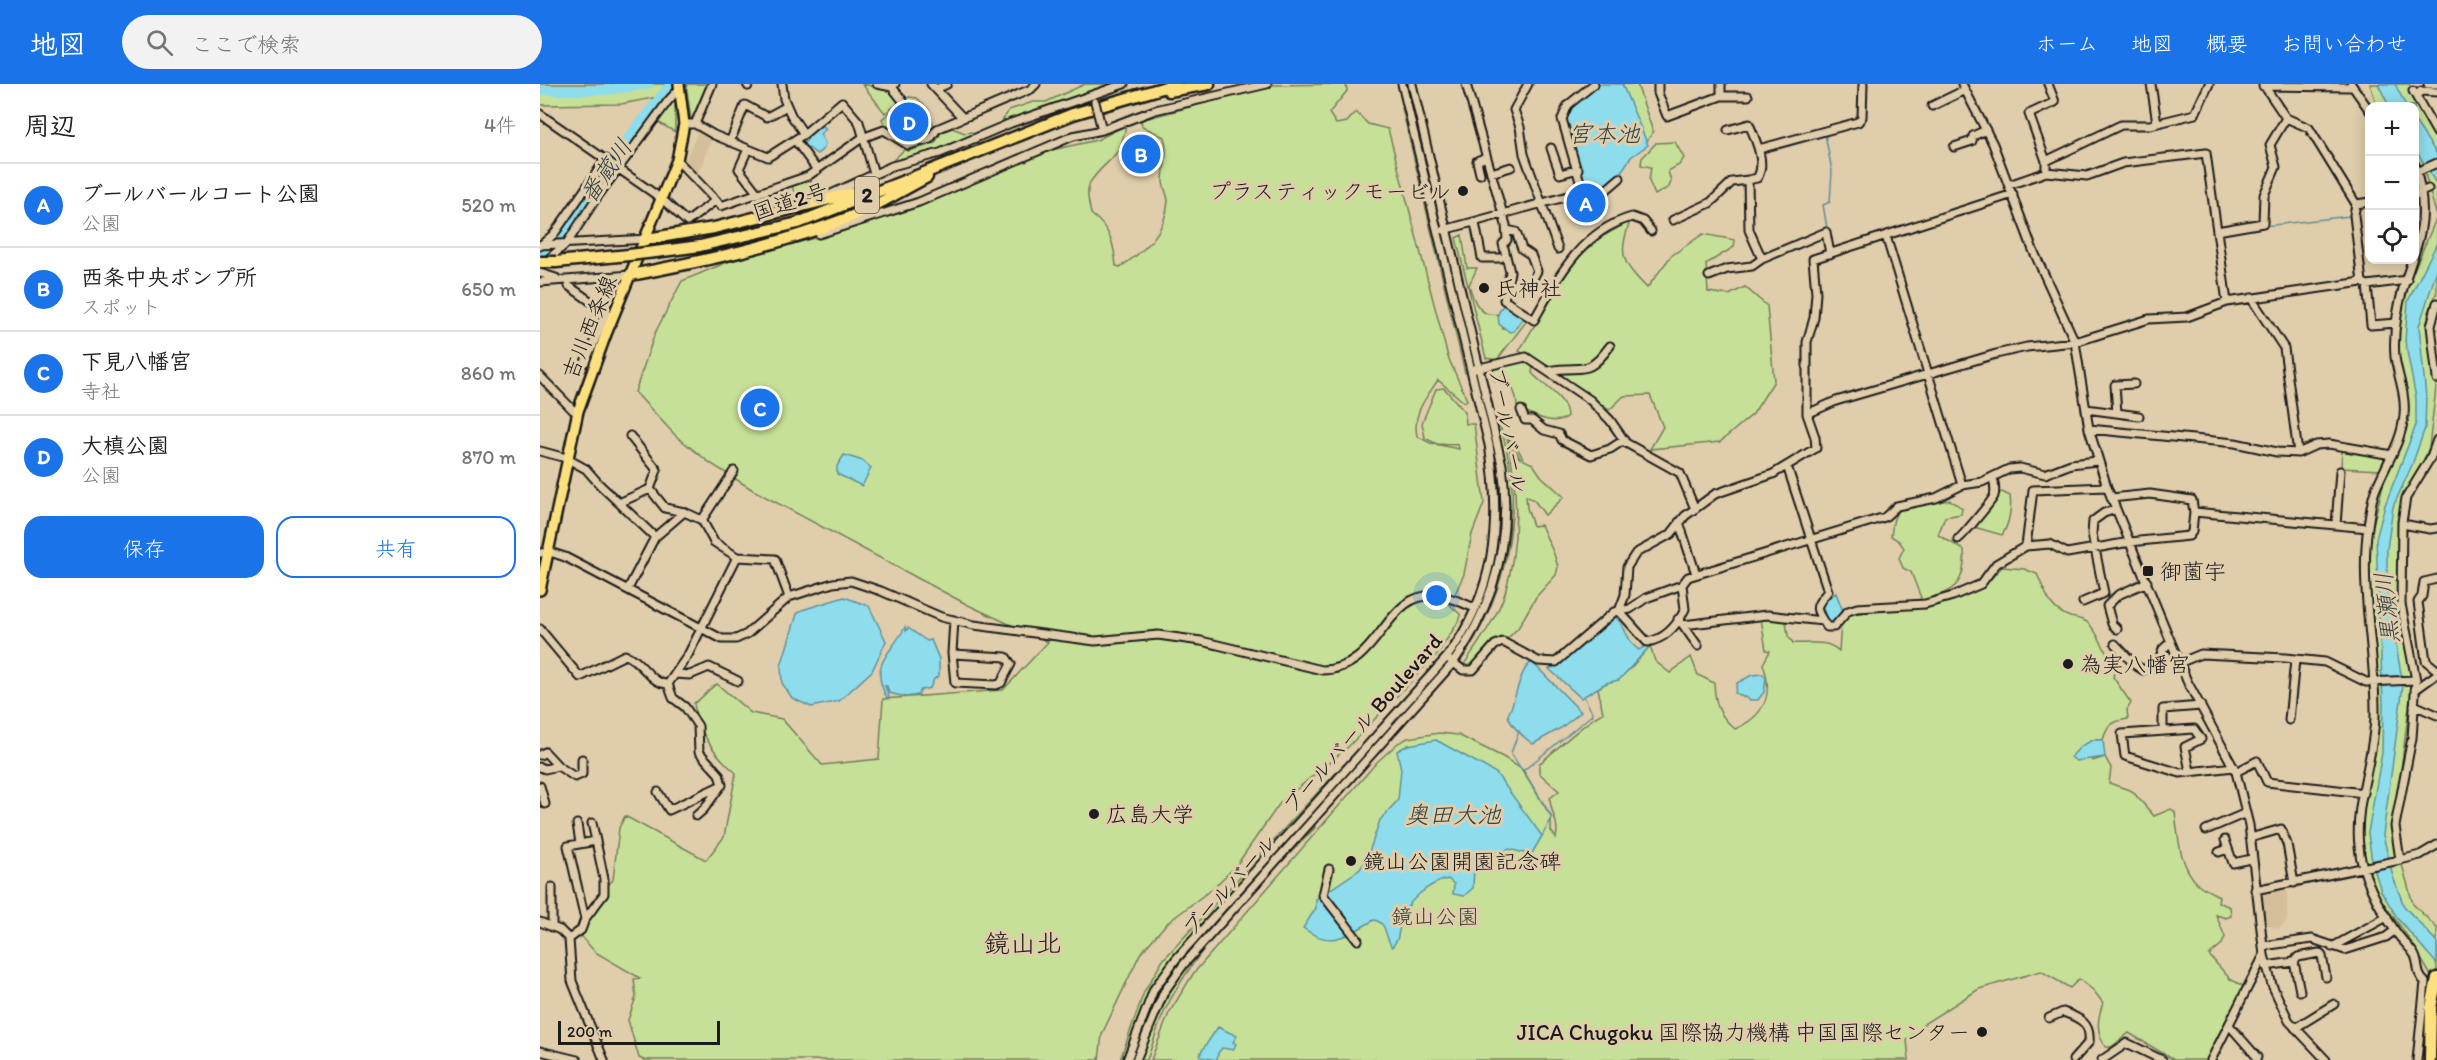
<!DOCTYPE html>
<html lang="ja">
<meta charset="utf-8">
<style>
:root{--surface:#fff;--page:#f2f2f2;--text:#222;--muted:#767676;--line:#e0e0e0;--accent:#1a73e8}
body{margin:0;font-family:Itim,"Klee One",sans-serif;background:var(--page);color:var(--text)}
.controls{position:absolute;right:18px;top:18px;display:grid;overflow:hidden;border-radius:12px;box-shadow:0 3px 15px #0003}
.controls button{width:54px;height:54px;display:grid;place-items:center;padding:0;border:0;border-bottom:2px solid var(--line);background:var(--surface);color:var(--text);font:30px sans-serif}
.scale{position:absolute;left:18px;bottom:15px;width:162px;box-sizing:border-box;padding-left:6px;border:3px solid #1c1c1c;border-top:0;font-size:16px;line-height:21px;white-space:nowrap;color:#1c1c1c;-webkit-text-stroke:4px #e0cdab;paint-order:stroke}
.you{position:absolute;left:897px;top:512px;width:21px;height:21px;margin:-15px;border:4px solid #fff;border-radius:50%;background:#1a73e8;box-shadow:0 0 0 9px #1a73e833}
.badge{display:grid;place-items:center;width:39px;height:39px;border-radius:50%;background:var(--accent);color:#fff;font-size:20px;font-weight:700}
.pin{position:absolute;translate:-50% -50%;border:3px solid #fff;box-shadow:0 2px 6px #0006}
.list{margin:0;padding:0;list-style:none}
h2{display:flex;justify-content:space-between;align-items:center;height:78px;margin:0;padding:0 24px;font-size:26px}
h2 small{font-size:20px;font-weight:400;color:var(--muted)}
.list li{display:grid;grid-template-columns:39px 1fr auto;gap:18px;align-items:center;box-sizing:border-box;height:84px;padding:0 24px;border-top:2px solid var(--line)}
.list b{display:block;font-size:22px;white-space:nowrap}
.list p{margin:0;font-size:20px;white-space:nowrap;color:var(--muted)}
.list em{font-size:20px;font-style:normal;color:var(--muted)}
.actions{display:flex;gap:12px;padding:18px 24px}
.actions a{flex:1;padding:14px 0;border:2px solid var(--accent);border-radius:18px;text-align:center;font-size:21px;color:var(--accent)}
.actions .main{background:var(--accent);color:#fff}
.icon{flex:none;width:33px;height:33px;fill:none;stroke:currentColor;stroke-width:2;stroke-linecap:round;stroke-linejoin:round}
.map{position:relative;flex:none;width:1897px;height:976px;overflow:hidden}
header{display:flex;align-items:center;gap:36px;box-sizing:border-box;height:84px;padding:0 30px;background:var(--accent);color:#fff}
header strong{font-size:28px}
nav{display:flex;gap:33px;margin-inline-start:auto;font-size:21px}
.search{width:420px;height:54px;background:var(--page);display:flex;align-items:center;gap:15px;box-sizing:border-box;padding:0 21px;border-radius:33px;color:var(--muted);font-size:22px}
main{display:flex}
aside{flex:1;background:var(--surface)}
.map>svg:first-child{display:block}
</style>
<header>
<strong>地図</strong>
<div class="search"><svg class="icon" aria-label="search" viewBox="0 0 24 24"><circle cx="10" cy="10" r="6"/><path d="M15 15l6 6"/></svg>ここで検索</div>
<nav><a>ホーム</a><a>地図</a><a>概要</a><a>お問い合わせ</a></nav>
</header>
<main>
<aside>
<h2>周辺<small>4件</small></h2>
<ul class="list">
<li><span class="badge">A</span><div><b>ブールバールコート公園</b><p>公園</p></div><em>520 m</em></li>
<li><span class="badge">B</span><div><b>西条中央ポンプ所</b><p>スポット</p></div><em>650 m</em></li>
<li><span class="badge">C</span><div><b>下見八幡宮</b><p>寺社</p></div><em>860 m</em></li>
<li><span class="badge">D</span><div><b>大槙公園</b><p>公園</p></div><em>870 m</em></li>
</ul>
<div class="actions"><a class="main">保存</a><a>共有</a></div>
</aside>
<div class="map">
<svg width="1897" height="976" viewBox="0 0 1897 976">
<rect width="100%" height="100%" fill="#e0cdab"/>
<filter id="ink" filterUnits="userSpaceOnUse"><feTurbulence type="fractalNoise" baseFrequency=".0167" numOctaves="2"/><feDisplacementMap in="SourceGraphic" scale="12" xChannelSelector="R" yChannelSelector="G"/><feConvolveMatrix kernelMatrix="1 2 1 2 8 2 1 2 1" color-interpolation-filters="sRGB"/></filter>
<g filter="url(#ink)">
<!-- built -->
<path fill="#d5bf9b" d="M158,47L172,54L157,92L143,81Z
M1747,804V837L1739,845L1724,840L1721,811Z"/>
<!-- green -->
<path fill="#c7e097" stroke="#727e5a" stroke-width="1.5" d="M0,0H140L129,11L81,20L0,21Z
M146,0H168L152,36L151,35Z
M322,0L350,6L361,17L345,29Z
M545,0H574L483,31L459,42L469,26L493,18H506Z
M806,0L807,7L789,29L796,40L807,38L816,28L828,40L848,45L908,273L927,316L924,318L898,296C886,314 872,329 877,352L890,359L919,365L918,361L897,360L885,354L882,339L896,305L904,304L925,328L926,340H934L944,419L932,450L924,490L910,521L920,530V535L898,569L808,663L740,719L696,782L673,804L626,840L600,870L562,950L559,976H104L99,974L88,936L96,913L94,895L100,894L55,868L42,853L50,820L73,796L79,744L85,732L166,776L184,753L196,689C176,672 156,646 154,619C164,614 167,605 177,600L211,629L242,635L282,681L339,675L343,615L463,606L508,558L428,521L213,406L170,379L136,352L95,308L115,249L142,197L190,177L318,142L494,70L557,56L586,41C580,77 568,73 551,97C545,106 549,120 551,130C570,144 574,159 576,182L580,183C605,167 626,148 628,117C628,110 622,102 623,95C624,79 629,69 624,53L602,42L601,36L733,1Z
M1082,0H1097L1113,48L1107,57L1103,54Z
M1830,0H1869L1897,52V207L1888,231L1897,295L1889,363L1877,393L1864,415L1861,520L1873,592L1861,685L1856,759L1873,820L1897,844V902L1872,859L1838,811L1820,772L1822,717L1834,645V554L1826,469L1844,397L1866,344L1855,273L1860,218L1897,133L1884,86L1875,72L1874,22H1837Z
M369,13L377,14L388,25L394,42L386,53L368,58L346,43L342,35Z
M135,15V48L116,37L129,19Z
M862,24H864L928,288L925,289Z
M412,44L425,49L432,48L436,52L416,62L346,83L366,64L368,67L395,59L401,49Z
M1135,58L1144,74L1139,81L1128,87L1131,97L1129,103L1115,111L1109,97L1111,83L1101,81L1102,74L1116,59Z
M270,96L280,110L256,116L252,101Z
M1090,137C1078,172 1082,178 1107,204L1131,172L1163,150L1195,156L1194,163L1166,180L1168,208L1189,211L1205,203L1227,222L1234,297L1213,330L1180,358L1110,365L1123,343L1110,311L1084,312L1069,326L1048,310L979,267L1012,213L1026,185L1060,154Z
M922,151L927,184H937L929,201C933,215 939,234 958,230L963,245L984,232L988,235L957,276L946,274L916,154Z
M972,277H989L993,283L992,289C1003,302 1027,313 1027,333C1012,343 992,330 977,323L976,313L967,290L955,297L949,289L950,284Z
M937,289C945,321 954,352 960,384C972,450 950,518 914,573L912,571C949,517 965,452 957,387C955,370 934,297 937,289Z
M957,334C989,417 968,509 919,580L918,577C953,531 975,466 969,408C967,383 959,360 955,336Z
M968,352L977,358L978,365L984,376L993,380L1001,392L1024,413L1005,431L994,416L986,412L987,424L993,442L1001,441L1014,470L1018,483L1016,491L996,513L978,544L968,554L958,556L935,582L927,585L923,582C938,559 956,536 965,509C980,458 978,404 967,353L975,370L981,375Z
M1802,367H1819L1847,374L1841,386L1801,384Z
M1462,408L1470,412C1472,424 1469,441 1462,451L1434,443L1457,410Z
M1410,416L1422,424L1421,430L1405,433L1398,451L1424,466C1426,504 1412,507 1379,518L1381,514L1371,488L1363,484L1359,474L1364,464L1359,457L1351,452C1353,441 1352,430 1363,424Z
M1462,483L1484,485L1497,490C1506,509 1509,526 1530,533C1535,534 1544,535 1548,539C1561,551 1563,569 1576,581L1573,593L1591,619L1587,626L1588,635C1573,637 1567,641 1563,656H1553L1552,677L1565,673L1571,684L1569,699L1592,707L1614,732L1631,725L1635,728C1638,752 1639,782 1658,800C1664,805 1673,809 1679,812L1678,818L1690,823L1691,832L1686,834L1676,831L1685,853L1682,860L1669,871L1690,895L1703,902L1668,976H1634L1589,949L1571,963H1565C1556,947 1557,936 1563,919L1554,907L1539,895L1530,904L1501,887L1439,905L1385,939L1367,956L1369,976H611L629,929L653,890L837,678L858,659L868,654L899,649L918,651L963,673L983,686L1011,732V747L1016,754C1020,738 1010,729 1010,714L1019,707L999,689V680C1012,669 1051,633 1063,629L1058,604L1089,586L1110,562L1115,577L1130,589L1151,573L1158,591L1174,599C1175,619 1178,631 1195,645C1225,632 1234,611 1223,580L1230,567L1226,566L1221,534L1246,537L1248,552L1253,559C1270,561 1284,554 1299,567L1301,539L1312,530L1400,520L1443,503Z
M804,680L794,695L636,869L608,911L583,976H580L604,908L623,876Z
M793,708L632,890L606,938L592,976H590L606,932L634,881L778,721Z
M775,742V744C722,798 661,856 626,924C618,941 613,959 607,976H600C615,938 628,906 653,872Z"/>
<!-- water -->
<path fill="#8eddec" stroke="#609099" stroke-width="1.5" d="M1059,0H1082L1108,61L1091,73L1079,91L1065,104L1045,102L1024,38L1031,21Z
M1838,0H1855L1866,22H1849Z
M1874,36L1897,70V101L1875,65Z
M282,40L286,45L280,50L285,59L284,64L277,70L263,60L267,56L266,53Z
M1897,159V186L1879,242L1886,313L1885,344L1872,381L1853,423L1847,465V509L1863,601L1843,751L1853,793L1864,822L1897,858V880L1858,835L1841,807L1832,778L1828,749L1842,669L1843,620L1836,455L1845,421L1876,341V314L1865,257L1868,217Z
M964,219L984,232L974,247L970,248L959,240L958,230Z
M304,371L323,377L331,384L322,402L297,390V382Z
M1296,509L1303,527L1299,535L1289,540L1281,519Z
M304,513L329,522L346,557L332,587L299,617L271,623L252,614L242,599L241,582L257,530L262,526Z
M1075,533C1086,541 1087,559 1099,566L1109,560L1110,562L1079,596L1066,599L1041,614L1009,585L1024,577Z
M365,543L366,547L368,544L387,557L391,556L399,575V592L394,595L390,604L381,606L378,611L366,613L349,609L347,602H345L349,613L347,614C328,578 351,571 365,543Z
M992,578L1041,628L1021,644L993,660C985,654 970,642 968,631C976,617 979,585 992,578Z
M1212,591L1223,590L1226,594L1224,608L1218,616H1211L1195,609L1197,599Z
M896,656L956,689L1002,752L991,771L970,765L954,770L949,780L934,785L933,804L924,812L913,810L914,800L908,795C889,799 866,817 861,837C858,848 860,854 852,863C844,852 848,839 834,836C809,850 792,866 763,844L776,824V815L819,786L826,777L840,736L858,716L861,685L857,667L868,661Z
M1553,656H1563L1565,673L1536,677L1531,673L1541,662Z
M678,943L697,952L693,958L696,960L693,966L682,964L678,969L677,976L660,973L661,968Z"/>
<g fill="none" stroke-linecap="round" stroke-linejoin="round">
<!-- stream -->
<path stroke="#609099" stroke-width="1.5" d="M1317,35L1319,25
M1285,50L1292,87L1290,118L1283,121L1287,144
M1716,143L1810,132
M979,647L971,669L1012,734L1002,752
M984,686L1053,630L1044,613"/>
<!-- river -->
<path stroke="#8eddec" stroke-width="10" d="M0,6H65L108,0
M0,173L19,156L89,53L131,0"/>
<!-- minor casing -->
<g stroke="#1c1c1c" stroke-width="11">
<path id="minor" d="M207,0L208,2
M242,0L244,15L251,31L264,50
M337,0L352,3
M355,0L352,3L363,17
M391,0L422,33
M926,0L966,141L967,156L963,160L970,188L964,216L994,236C1018,193 1041,147 1092,133L1103,137L1111,147
M988,0L974,26L980,43L984,70L1018,165
M1118,0V9L1127,32L1181,12V0
M1422,0L1453,60L1493,166L1535,258L1549,345L1567,403L1647,597L1696,688L1709,741L1724,871L1732,901L1749,937L1786,976
M1611,0L1617,39
M1723,0L1746,34L1769,44L1816,120L1814,131L1822,198
M1811,0L1830,27
M1888,0H1897
M1723,2L1812,3
M396,5L407,0
M1873,7L1897,49
M1181,12H1208
M1876,12L1881,7L1897,8
M1392,22L1425,6
M0,30L122,115L147,138L176,116
M144,40H155L172,0
M155,40L174,51L228,73L264,50L302,18L319,38L334,90
M1188,46L1209,40C1215,54 1227,80 1217,94L1208,96L1209,146L1222,175L1286,148L1290,170
M255,56L277,86
M190,58L205,21L227,33L247,22
M1414,63L1432,57L1433,52L1446,46
M1011,64L1020,90L1038,85
M208,65L199,85L218,110
M1219,65L1318,38L1322,33L1323,0
M137,76L181,122L268,92L322,54L344,46L368,61L390,55L397,45L491,5L496,0
M1506,77L1489,30L1515,18L1508,0
M1874,79C1897,152 1867,166 1857,232C1855,244 1854,261 1855,273C1858,293 1866,310 1864,331C1862,358 1845,381 1835,407C1831,417 1830,431 1828,442C1819,506 1836,569 1835,632C1834,676 1814,719 1819,762C1821,790 1838,822 1854,845C1859,854 1868,861 1874,870C1880,880 1875,889 1885,898L1877,976
M1879,87L1897,79
M1506,88V77L1581,41H1610L1655,30L1669,0
M951,89L971,83
M940,90L937,77L946,73
M1469,101L1506,88L1547,92L1583,79L1666,69L1687,218
M1043,108L1066,106L1080,94
M1473,110L1273,175L1276,209L1274,234L1267,258V330L1275,353L1276,364L1233,390L1175,410L1145,432L1131,450L1096,469L1087,483L1085,511L1079,527L1107,558C1126,555 1137,542 1145,525L1142,501L1148,493L1345,433L1357,422L1396,414L1422,401L1442,398L1469,385L1480,384L1505,390L1531,380L1557,377
M1874,111L1888,105
M287,112L352,82L400,69L471,39L584,0
M1032,112L1040,134
M1816,120L1830,118
M1039,130L1055,124
M1133,136L1170,119L1192,98L1208,96
M935,139L942,174H960
M904,146L1043,108L1022,35L1028,21L1054,0
M967,146L976,148L982,165L991,171L997,187L990,201
M1677,147L1723,139L1724,111L1736,83L1730,61L1746,34
M279,150L379,118L533,52L562,46L615,26L727,0
M1346,152L1422,401
M0,161L107,155
M0,162L14,150L66,75
M4,179L27,159L55,116L128,17L140,4
M0,189L16,194
M1169,192L1187,185L1212,182L1222,175
M0,198L91,191
M1827,201L1831,241L1856,239
M29,202L67,229L45,278
M1711,214L1744,264L1758,369
M1897,219L1891,242L1897,295
M935,285L986,273L1050,316L1070,336L1086,359L1140,389L1155,425
M1009,287C1042,280 1046,295 1070,262
M0,292L33,326L38,327
M1546,325L1599,332
M981,326L985,336H992L1004,346L1019,350L1022,356L1051,371L1070,365L1084,356
M1577,329L1575,301L1594,300
M1267,330L1296,317L1456,270L1487,263L1535,258L1609,235L1647,233L1687,218L1822,198L1827,201L1867,196
M1549,345L1695,359L1737,368L1758,369L1776,361L1789,360L1852,371
M90,352L117,386L110,405
M0,367L26,374L46,385L60,401L115,453
M1247,382L1288,507C1275,524 1273,522 1287,543H1294L1308,527L1317,524L1385,520L1413,512L1441,500L1456,480L1486,462L1510,460L1527,469L1590,458L1649,452L1652,448L1654,428
M1571,414L1610,410L1652,416L1654,428L1828,444
M79,419L110,405L125,424L144,428L162,436L174,458L197,473L235,475L249,513
M162,436L194,387
M1139,438L1156,490
M1862,440L1890,445L1897,444
M1796,441L1800,387
M1418,455C1421,454 1452,417 1454,412C1456,406 1454,399 1453,393
M1486,462L1493,406L1567,403
M0,469L10,468L25,473L182,555H196L207,550L249,513L293,499L311,497L341,507L401,533L434,541L555,557L618,551L661,557L782,586C844,585 842,504 900,512C912,513 924,520 935,524
M1897,495L1884,498L1882,512L1878,518L1886,577L1897,586
M88,505L115,453L144,428
M1543,518L1564,509L1552,450L1553,437L1564,429L1576,425
M1138,535L1143,541L1227,531L1283,537
M1143,541L1158,562
M0,545L40,593L85,571C102,576 110,600 128,600L148,571L197,473
M1577,545L1572,540L1567,522L1578,511L1607,498
M1575,560L1595,581L1603,586L1618,579L1623,565L1631,558
M413,570L466,573L471,580L461,599L456,601L415,599L412,569L414,536
M911,577L923,586H933L955,561L963,558L998,577L1016,578L1074,528L1090,525L1106,514L1142,501
M1639,579L1661,570L1745,574L1785,578L1826,598L1876,596
M135,590L150,591L169,583L198,597
M128,600L133,614L145,623L158,642L159,668L179,690L182,701
M1875,606L1897,590
M1874,621L1897,631
M1749,636L1755,576
M1623,646V625L1661,622
M0,671L5,668L18,682L35,693L42,690V675
M0,683L5,685L18,682
M1650,687L1645,663L1661,655L1654,645L1582,650L1585,672L1640,689L1694,683
M1696,688L1717,677L1727,698L1824,709
M0,702L5,720
M118,708L129,726L182,701
M156,732L164,725L180,703
M52,739L56,757
M37,740L40,759
M1666,746L1706,729
M1710,754L1741,745L1747,760L1754,799
M1685,756L1693,779L1711,775
M56,757L64,795V810L45,835L28,762Z
M1679,768L1688,765
M1860,776L1855,742L1872,654L1876,596L1861,520L1862,438L1866,414L1891,373L1897,356
M789,785L783,811L818,856
M12,803V843
M1715,806L1860,776L1880,771L1897,761
M0,838L20,846L29,855L32,897L64,976
M29,855L41,846L45,835
M1723,862L1772,855L1805,866L1846,853L1854,847
M1792,863L1847,833
M1754,878L1760,907
M1726,882L1754,878L1758,873L1779,869L1782,872L1786,893
M1509,934L1523,928C1540,934 1551,939 1549,958L1533,976
M1689,941L1717,973L1716,976
M1755,944L1794,920
M0,967L37,976
M587,976L614,905L636,875L907,573C955,509 962,439 949,361L862,0
M596,976L624,908L644,880L913,579C956,519 972,454 962,381L872,0
M1562,976L1587,959L1622,976
M1671,976L1724,871"/>
</g>
<!-- major casing -->
<g stroke="#1c1c1c" stroke-width="14">
<path id="major" d="M0,506L38,327L66,250L137,76L144,40L139,0"/>
</g>
<!-- highway casing -->
<g stroke="#1c1c1c" stroke-width="15">
<path id="highway" d="M629,7L669,0
M107,155L174,144L314,109
M115,168L160,162L258,139L533,30L636,0
M16,178L89,171
M91,191C163,177 236,162 305,135C334,124 360,107 387,93
M1890,976L1891,924L1897,894"/>
</g>
<!-- minor -->
<use href="#minor" stroke="#e0cdab" stroke-width="7"/>
<!-- major -->
<use href="#major" stroke="#fce080" stroke-width="9"/>
<!-- highway -->
<use href="#highway" stroke="#fce080" stroke-width="10"/>
<!-- minor-bridge casing -->
<g stroke="#1c1c1c" stroke-width="11" stroke-linecap="butt">
<path id="minor-bridge" d="M555,18L561,42"/>
</g>
<!-- highway-bridge casing -->
<g stroke="#1c1c1c" stroke-width="15" stroke-linecap="butt">
<path id="highway-bridge" d="M89,171L115,168
M0,178H16"/>
</g>
<!-- minor-bridge -->
<use href="#minor-bridge" stroke="#e0cdab" stroke-width="7"/>
<!-- highway-bridge -->
<use href="#highway-bridge" stroke="#fce080" stroke-width="10"/>
</g>
</g>
<!-- markers -->
<g fill="#1c1c1c" stroke="#e0cdab" stroke-width="2">
<circle cx="923" cy="107" r="6"/>
<circle cx="944" cy="204" r="6"/>
<rect x="1602" y="481" width="12" height="12" rx="3"/>
<circle cx="1528" cy="580" r="6"/>
<circle cx="554" cy="730" r="6"/>
<circle cx="811" cy="777" r="6"/>
<circle cx="1442" cy="948" r="6"/>
</g>
<g text-anchor="middle" stroke-width="6" stroke-linejoin="round" paint-order="stroke">
<!-- shield labels -->
<rect fill="#e0cdab" stroke="#575147" stroke-width="1.5" x="315" y="93" width="24" height="36" rx="4.5"/>
<g font-size="21" font-weight="bold" fill="#1c1c1c">
<text x="327" y="118">2</text>
</g>
<!-- poi labels -->
<g font-size="22" fill="#1c1c1c" stroke="#e0cdab" text-anchor="start">
<text x="911" y="115" text-anchor="end">プラスティックモービル</text>
<text x="956" y="212">氏神社</text>
<text x="1620" y="495">御薗宇</text>
<text x="1540" y="588">為実八幡宮</text>
<text x="566" y="738">広島大学</text>
<text x="823" y="785">鏡山公園開園記念碑</text>
<text x="1430" y="956" text-anchor="end">JICA Chugoku 国際協力機構 中国国際センター</text>
</g>
<!-- street labels -->
<g font-size="22" fill="#1c1c1c" stroke="#e0cdab">
<text transform="translate(250 117) rotate(-18)" y="8">国道2号</text>
<text transform="translate(49 243) rotate(-68)" y="8">吉川西条線</text>
<text transform="translate(969 346) rotate(79)" y="8">ブールバール</text>
<text transform="translate(822 639) rotate(-49)" y="8">ブールバール Boulevard</text>
<text transform="translate(689 801) rotate(-48)" y="8">ブールバール</text>
</g>
<!-- park labels -->
<g font-size="22" fill="#3e4335" stroke="#e0cdab">
<text x="895" y="840">鏡山公園</text>
</g>
<!-- water labels -->
<g font-size="24" font-style="italic" fill="#334346" stroke="#e0cdab">
<text x="1064" y="58">宮本池</text>
<text transform="translate(66 87) rotate(-55)" y="8">番蔵川</text>
<text transform="translate(1847 524) rotate(-96)" y="8">黒瀬川</text>
<text x="913" y="739">奥田大池</text>
</g>
<!-- quarter labels -->
<g font-size="26" fill="#1c1c1c" stroke="#e0cdab">
<text x="483" y="868">鏡山北</text>
</g>
</g>
</svg>
<div class="controls">
<button>+</button>
<button>−</button>
<button><svg class="icon" aria-label="locate" viewBox="0 0 24 24"><circle cx="12" cy="12" r="6"/><path d="M12 2v4M12 18v4M2 12h4M18 12h4"/></svg></button>
</div>
<div class="scale">200 m</div>
<div class="you"></div>
<div class="pin badge" style="left:1046px;top:119px">A</div>
<div class="pin badge" style="left:601px;top:70px">B</div>
<div class="pin badge" style="left:220px;top:324px">C</div>
<div class="pin badge" style="left:369px;top:38px">D</div>
</div>
</main>
